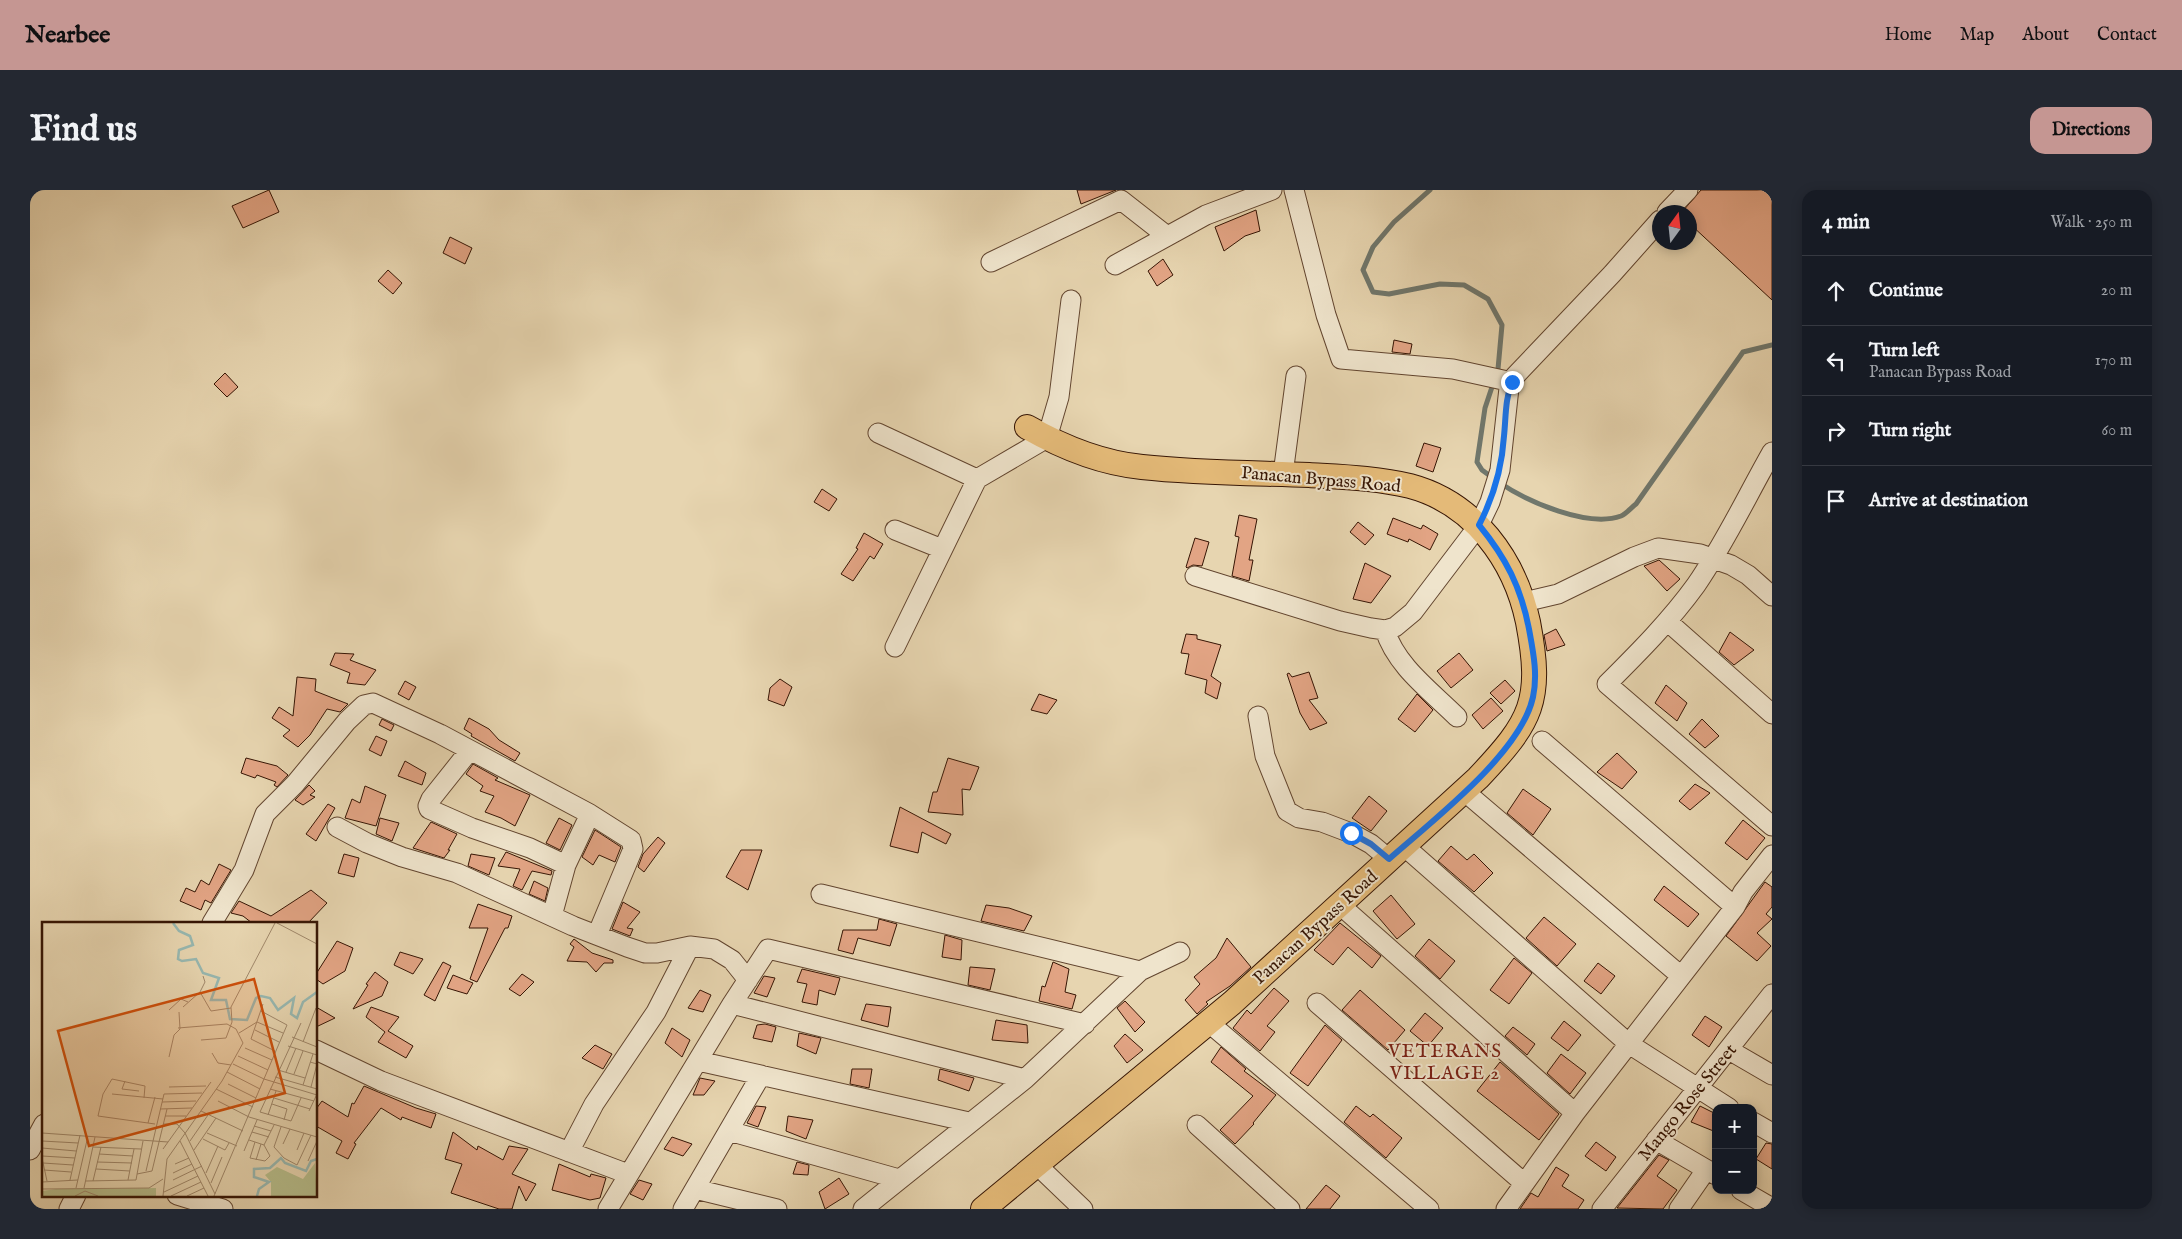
<!DOCTYPE html>
<meta charset="utf-8">
<style>
:root{--surface:#171b24;--page:#242831;--text:#f1f3f6;--muted:#9ea1a6;--line:#363941;--accent:#c59692}
body{margin:0;font-family:"IM FELL English",serif;background:var(--page);color:var(--text)}
.controls{position:absolute;right:15px;bottom:15px;display:grid;overflow:hidden;border-radius:10px;box-shadow:0 2px 12px #0003}
.controls button{width:45px;height:45px;display:grid;place-items:center;padding:0;border:0;border-bottom:1px solid var(--line);background:var(--surface);color:var(--text);font:25px sans-serif}
.compass{position:absolute;left:1622px;top:15px;width:45px;height:45px;border-radius:50%;background:var(--surface);box-shadow:0 2px 12px #0003;rotate:15deg}
.stop{position:absolute;width:15px;height:15px;margin:-11px;border:4px solid #1a73e8;border-radius:50%;background:#fff}
.stop.end{background:#1a73e8;border-color:#fff;box-shadow:0 1px 5px #0008}
.list{margin:0;padding:0;list-style:none}
h2{display:flex;justify-content:space-between;align-items:center;height:65px;margin:0;padding:0 20px;font-size:21px}
h2 small{font-size:16px;font-weight:400;color:var(--muted)}
.list li{display:grid;grid-template-columns:32px 1fr auto;gap:15px;align-items:center;box-sizing:border-box;height:70px;padding:0 20px;border-top:1px solid var(--line)}
.list b{display:block;font-size:19px;white-space:nowrap}
.list p{margin:0;font-size:16px;white-space:nowrap;color:var(--muted)}
.list em{font-size:16px;font-style:normal;color:var(--muted)}
.icon{flex:none;width:28px;height:28px;fill:none;stroke:currentColor;stroke-width:2;stroke-linecap:round;stroke-linejoin:round}
.map{position:relative;flex:none;width:1742px;height:1019px;overflow:hidden;border-radius:15px}
header{display:flex;align-items:center;gap:30px;box-sizing:border-box;height:70px;padding:0 25px;background:var(--accent);color:#111}
header strong{font-size:24px}
nav{display:flex;gap:28px;margin-inline-start:auto;font-size:18px}
.intro{display:flex;align-items:center;justify-content:space-between;box-sizing:border-box;height:120px;padding:0 30px}
h1{margin:0;font-size:35px}
.button{padding:12px 22px;border-radius:15px;background:var(--accent);color:#111;font-size:18px;font-weight:700}
main{display:flex;gap:30px;padding:0 30px}
aside{flex:1;background:var(--surface);border-radius:15px;box-shadow:0 2px 12px #0003}
.map>svg:first-child{display:block}
</style>
<header>
<strong>Nearbee</strong>
<nav><a>Home</a><a>Map</a><a>About</a><a>Contact</a></nav>
</header>
<div class="intro"><h1>Find us</h1><a class="button">Directions</a></div>
<main>
<div class="map">
<svg width="1742" height="1019" viewBox="0 0 1742 1019">
<rect width="100%" height="100%" fill="#e7d5b0"/>
<filter id="stains"><feTurbulence type="fractalNoise" baseFrequency=".004" numOctaves="4"/><feColorMatrix values="0 0 0 0 .2 0 0 0 0 .09 0 0 0 0 .02 0 0 0 .5 -.17"/></filter>
<radialGradient id="worn" r=".72"><stop offset=".6" stop-color="#630" stop-opacity="0"/><stop offset="1" stop-color="#630" stop-opacity=".3"/></radialGradient>
<g fill="none" stroke-linecap="round" stroke-linejoin="round">
<!-- stream -->
<path stroke="#70776c" stroke-width="5" d="M1400,0L1364,32L1343,57L1333,80L1343,102L1359,104L1410,94L1434,95L1458,109L1472,135L1468,179L1455,218L1447,272L1452,280L1463,288
M1470,293C1498,312 1558,338 1591,326C1596,324 1601,318 1606,314L1713,162L1742,155"/>
</g>
<!-- building -->
<path fill="#e2a484" stroke="#361504" d="M239,0L249,22L213,38L202,16Z
M1047,0H1086L1051,14Z
M1671,0H1742V110L1660,34V22H1652Z
M1226,20L1230,41L1215,46L1194,61L1185,37Z
M420,47L442,58L435,74L413,63Z
M1133,69L1143,85L1127,96L1118,81Z
M358,80L372,93L363,104L348,91Z
M1364,150L1382,154L1380,164L1362,162Z
M195,183L208,197L197,207L184,194Z
M1394,253L1411,258L1403,282L1386,276Z
M792,299L807,309L799,321L784,312Z
M1209,325L1227,329L1219,370H1223L1219,391L1202,386L1209,347L1205,346Z
M1363,328L1391,339L1393,335L1408,344L1400,360L1379,349L1378,352L1357,344Z
M1328,332L1344,345L1335,355L1320,342Z
M834,343L853,354L844,369L840,366L823,391L811,384L828,359L826,358Z
M1165,348L1179,352L1172,376L1163,375L1157,378L1156,377Z
M1629,370L1650,389L1637,401L1614,376Z
M1335,373L1361,386L1341,413L1323,409Z
M1526,439L1535,455L1517,461L1514,445Z
M1700,442L1724,460L1704,475L1689,462Z
M1156,444L1167,445V449L1191,455L1181,486L1191,493L1187,509L1175,503L1177,490L1155,484L1159,464L1151,463Z
M305,463L324,464L320,470L346,480L335,495L317,493L320,483L300,475Z
M1429,463L1443,480L1421,498L1407,481Z
M1279,482L1288,508L1279,510L1297,533L1280,540L1270,523L1257,484L1259,483L1262,487Z
M267,487L286,489L285,501L318,514L310,522L297,519L280,545L268,557L253,546L260,540L242,528L249,517L263,526Z
M750,489L762,497L754,516L738,510L740,498Z
M1475,490L1485,501L1471,514L1460,503Z
M375,491L386,497L379,510L368,504Z
M1636,495L1657,513L1647,531L1625,513Z
M1009,504L1027,510L1017,524L1001,520Z
M1387,504L1403,520L1385,542L1368,529Z
M1461,508L1473,521L1453,539L1442,525Z
M439,528L459,539L469,550L490,563L485,571L441,546L442,544L434,539Z
M352,529L364,535L361,541L349,535Z
M1672,529L1689,546L1675,558L1659,544Z
M346,546L357,551L351,566L339,560Z
M1587,563L1607,582L1592,599L1567,582Z
M216,568L247,576L258,585L247,597L244,595L246,592L227,585L225,588L211,583Z
M918,568L949,577L940,600L932,599L933,625L898,622L903,602H907Z
M375,571L396,583L392,595L368,586Z
M443,574L468,588L465,590L500,605L485,636L471,628L455,622L464,606L450,601L453,596L436,584Z
M1665,594L1680,603L1660,620L1649,611Z
M279,595L285,601L280,605L285,607L273,615L265,610Z
M335,596L356,605L346,636L315,628L322,609L330,613Z
M1493,599L1521,619L1503,645L1477,623Z
M1339,606L1357,621L1341,641L1322,628Z
M298,614L305,618L286,651L276,644Z
M870,617L921,644L916,654L892,642L888,663L860,656Z
M350,628L369,633L362,651L346,644Z
M529,628L542,635L530,660L516,653Z
M1713,630L1735,648L1717,670L1695,653Z
M401,632L427,644L418,660H420L414,668L383,658Z
M565,640L591,657L585,672L569,665L563,675L552,667Z
M628,647L635,653L614,682L608,677L613,664Z
M1421,656L1437,670L1444,664L1463,683L1444,702L1408,671Z
M711,660H732L718,700L696,687Z
M476,662L522,681L521,685L502,681L492,700L483,696L490,679L468,676Z
M314,664L329,668L324,687L308,683Z
M441,664L465,668L459,685L438,676Z
M189,674L201,680L181,713L175,710L171,720L150,711L156,698L165,702L171,690L179,695Z
M504,691L518,698L515,711L499,704Z
M1735,692L1742,697V717L1736,724L1742,729L1727,743L1741,756L1727,771L1696,746Z
M1634,696L1669,724L1658,737L1624,710Z
M281,700L297,713L278,733H222L213,726L201,723L209,711L241,726Z
M1361,705L1385,734L1367,749L1343,721Z
M593,712L610,722L597,738L603,739L600,746L582,739Z
M448,714L482,726L478,738H475L447,792L440,789L458,738H439Z
M956,715L979,718L1002,726L994,741L951,731Z
M1514,727L1546,754L1527,776L1496,748Z
M849,729L867,734L860,756L828,748L823,764L808,760L813,740H847Z
M1310,733L1351,766L1342,778L1318,757L1303,775L1284,760Z
M915,745L932,750L931,770L912,767Z
M1197,748L1221,777L1200,796L1176,812L1178,814L1167,824L1155,810L1170,794L1164,787L1186,768Z
M544,749L562,763L583,770V773H574L566,782L557,772L537,771L544,757L540,754Z
M1399,749L1425,771L1410,789L1385,766Z
M307,751L323,758L315,781L293,794L286,789V784Z
M370,762L393,769L383,784L364,775Z
M1484,768L1502,783L1479,814L1460,800Z
M413,772L421,776L405,811L394,805Z
M1023,772L1039,779L1035,802L1046,805L1042,819L1009,811L1012,796L1015,797Z
M1568,773L1585,786L1571,804L1554,791Z
M940,777L965,779L960,800L938,795Z
M772,779L810,788L805,805L789,800L787,815L772,812L777,794L767,792Z
M345,782L358,792L352,806L323,819L338,795L336,794Z
M492,784L504,792L490,806L479,799Z
M423,785L443,793L437,804L417,798Z
M734,786L745,788L737,807L724,803Z
M1244,798L1259,811L1237,836L1245,842L1230,861L1203,838L1217,820L1221,824Z
M670,800L681,805L673,822L658,818Z
M1330,800L1375,840L1358,860L1312,820Z
M1095,811L1115,832L1105,842L1087,818Z
M836,814L861,817L858,837L831,830Z
M286,817L305,828L286,837Z
M341,817L369,827L358,841L383,856L376,868L348,852L355,842L336,827Z
M1395,823L1413,838L1398,856L1380,841Z
M1675,826L1692,837L1679,857L1662,845Z
M966,830L997,835L998,853L962,850Z
M1534,831L1551,845L1538,861L1521,848Z
M735,834L746,837L742,852L723,848L727,835Z
M1295,835L1312,850L1278,896L1260,883Z
M1483,837L1505,854L1497,865L1475,846Z
M642,838L660,850L652,867L635,853Z
M769,843L791,848L786,864L767,856Z
M1095,844L1113,860L1097,873L1084,856Z
M565,855L582,864L573,879L552,868Z
M1191,857L1216,879L1214,881L1246,905L1223,933L1224,934L1205,954L1190,940L1223,906L1181,872Z
M1531,864L1556,883L1540,904L1517,883Z
M1470,872L1529,924L1509,950L1447,901Z
M822,879H842L839,898L820,894Z
M910,879L944,888L939,901L908,890Z
M670,888L685,891L674,905H663Z
M334,896L386,918L406,924L401,938L372,927L371,930L351,918L324,953L326,954L318,969L306,963L312,951L286,936V919L292,911L318,927L322,913L324,914Z
M726,916L736,917L728,937L717,933Z
M1326,916L1340,927L1343,924L1372,948L1356,968L1314,932Z
M1670,916L1686,924V942L1661,932Z
M758,926L783,930L776,949L756,941Z
M423,942L447,960L448,956L473,970L479,956L498,959L482,984L506,994L496,1011L489,996L482,1019H469L421,1003L432,974L415,969Z
M642,947L662,954L653,966L634,959Z
M1566,952L1586,967L1576,981L1555,966Z
M1736,953L1742,954V979L1726,969Z
M1629,965L1639,970L1627,986L1647,1000L1633,1019L1587,1018Z
M767,972L779,975L778,985L763,984Z
M529,974L560,987L561,984L576,988L570,1008L560,1010L522,1000Z
M1526,977L1539,985L1532,996L1554,1010L1548,1019H1490L1501,1003L1508,1007Z
M809,988L819,1004L795,1019L789,1002Z
M609,990L622,994L613,1010L600,1004Z
M1296,995L1310,1006L1300,1019H1276Z"/>
<g fill="none" stroke-linecap="round" stroke-linejoin="round">
<!-- minor casing -->
<g stroke="#62452f" stroke-width="21">
<path id="minor" d="M1264,0L1296,125L1311,169L1423,179L1482,192
M1637,22L1658,0
M961,72L1091,10L1137,46
M1085,75L1176,25L1242,0
M848,243L947,289
M1742,262C1717,306 1695,353 1666,395C1640,431 1608,463 1577,494L1742,636
M1253,284L1266,186
M865,340L912,359
M1165,386L1310,431L1341,438L1355,440L1365,437L1383,422L1449,335L1460,312L1470,280L1479,198L1485,186L1582,84L1630,30
M1494,412L1528,404L1604,367L1628,358L1670,364L1701,375L1718,385L1742,406
M1637,431L1742,524
M1355,440C1366,476 1401,501 1427,527
M865,457L947,289L1017,248L1029,207L1041,110
M1228,526L1235,566L1257,621L1269,628L1292,632L1321,643L1341,654L1359,669
M1512,551L1705,717
M440,560L401,609L398,616L399,619L442,638L500,658L536,675
M1434,601L1651,786
M307,637L337,653L372,667L427,683L543,736L597,757L615,763H627L660,756L684,759L702,770L718,790
M1374,656L1599,854L1699,918
M791,704L1110,781
M1309,714L1545,923
M522,726L536,675L560,624
M182,733L214,680L235,624L265,594L317,531L334,515L343,513L410,544L560,624L601,650L603,659L567,745
M1287,813L1494,993
M702,814L995,889
M1178,832L1399,1019
M286,860L351,891L598,984
M1699,860L1742,885
M668,871L939,932
M1723,932L1742,943
M1167,935L1260,1019
M699,941L869,989
M1626,950L1686,985
M0,960L14,934
M539,962L564,914L626,822L660,756
M1006,974L1053,1019
M665,999L747,1019
M1711,1000L1742,1018
M147,1005L193,1019
M39,1019L46,1005
M578,1019L702,814L738,759L1055,834
M653,1019L731,885
M833,1019L995,889L1110,781L1150,762
M1476,1019L1545,923L1705,717L1713,702L1742,665
M1572,1019L1742,804
M1649,1019L1676,980"/>
</g>
<!-- major casing -->
<g stroke="#361504" stroke-width="26">
<path id="major" d="M953,1019L1202,813L1448,588C1502,531 1513,511 1498,432C1485,370 1444,313 1380,296C1347,288 1313,287 1279,285C1223,283 1167,283 1112,277C1071,273 1032,257 997,237"/>
</g>
<!-- minor -->
<use href="#minor" stroke="#efe4cc" stroke-width="19"/>
<!-- major -->
<use href="#major" stroke="#e4ba78" stroke-width="24"/>
</g>
<g fill="none" stroke-linecap="round" stroke-linejoin="round">
<!-- route -->
<path stroke="#1a73e8" stroke-width="6" d="M1321,643L1341,654L1359,669C1402,631 1491,563 1503,507C1508,484 1503,461 1499,439C1491,397 1476,368 1449,335C1464,306 1472,278 1474,246C1476,227 1475,209 1482,192"/>
</g>
<g text-anchor="middle" stroke-width="4" stroke-linejoin="round" paint-order="stroke">
<!-- street labels -->
<g font-size="18" fill="#361504" stroke="#efe4cc">
<text transform="translate(1291 289) rotate(5)" y="6">Panacan Bypass Road</text>
<text transform="translate(1285 737) rotate(-42)" y="6">Panacan Bypass Road</text>
<text transform="translate(1657 912) rotate(-51)" y="6">Mango Rose Street</text>
</g>
<!-- neighbourhood labels -->
<g font-size="19" letter-spacing="1" fill="#7a1f14" stroke="#efe4cc">
<text x="1415" y="867">VETERANS<tspan x="1415" dy="22">VILLAGE 2</tspan></text>
</g>
</g>
<!-- overview -->
<g transform="translate(12 732)">
<rect width="275" height="275" fill="#e7d5b0"/>
<path d="M273,241L275,274H229V260L223,253L235,245L261,257ZM114,266V274H0V269L14,267Z" fill="#b6bd8b"/>
<path fill="none" stroke="#97b8b1" stroke-width="2.5" d="M131,1L137,9L148,14L151,23L137,28L136,37L140,39L154,37L161,51L177,56L169,78H184L188,97L205,98L214,76L219,74L228,76L236,88L252,76L249,92L255,96L261,80L275,70M215,274L217,267L227,260L212,255V247L228,246L239,236L243,241L264,249L269,239L275,237"/>
<path fill="none" stroke="#a0886b" stroke-width="1" d="M235,1L275,22M158,70L169,89L189,86M221,82L209,117L233,129M141,85L158,70L163,60L161,54M127,88L139,77L146,80M259,101L218,190L249,199L259,176M213,108L237,120M197,111L215,100L241,111M250,115L275,125M159,118L184,116L190,100L189,85L233,1M261,120L274,86M246,124L275,133M203,126L230,138M170,131L176,141L189,143M196,134L226,148M127,135L132,113L138,107L137,90M268,140L275,142L269,165M191,142L222,157L275,173M236,148L263,156M185,150L218,167M244,150L254,126M252,152L261,129M233,155L275,167M83,159L80,167L97,169M186,162L214,176M261,163L271,132M127,165L164,164M174,167L211,185M228,167L272,179M70,172L121,177M102,176L103,164L70,157L61,172L56,194L113,202M232,176L268,187M176,179L207,195L275,215M120,180L154,179M230,182L245,187L242,198M118,187L150,186M159,189L201,209M267,189L275,172M226,193L234,169M123,194H144M106,201L113,175M121,202H135L143,211L173,272M212,204L229,209M239,205L232,225L242,236L255,243L269,213M210,210L227,215M0,211L126,220M165,211L195,224M161,217L183,228L187,221M207,218L222,223L228,234L223,239L208,236L213,220M0,219L36,221M138,219L166,274M148,219L166,193M241,222L248,207M222,223L232,203M51,225L99,227M0,226L34,229M121,227L169,160M152,228L174,196M255,228L262,211M202,229L215,198M57,232L91,234M0,234L33,236M0,236L5,259M214,238L219,222M266,239L275,219M55,240L90,241M1,241L31,243M133,242L147,236M54,247L88,249M2,248L29,250M104,249L122,172L160,171M131,251L150,242M164,251L176,224M95,252L110,249L125,187M28,258L38,213M86,258L92,227M131,258L160,244M44,259L94,258L101,219M51,259L59,225M0,260L36,258M169,261L180,235M34,266L46,214M42,266L53,215M0,267L107,266L121,257M122,270L156,254M33,274L43,269L56,274M121,274L125,237L180,159L201,121L194,107L185,102L136,106M129,274L159,260M145,274L162,266M172,274L245,103L219,89"/>
<path fill="#cd4f0b" fill-opacity="0.15" stroke="#cd4f0b" stroke-width="2.5" d="M212,57L243,171L47,224L16,109Z"/>
<rect width="275" height="275" fill="none" stroke="#361504" stroke-width="2.5"/>
</g>
<rect width="100%" height="100%" filter="url(#stains)"/>
<rect width="100%" height="100%" fill="url(#worn)"/>
</svg>
<div class="controls">
<button>+</button>
<button>−</button>
</div>
<svg class="compass" viewBox="-18 -18 36 36"><path d="M0-13l5 13h-10z" fill="#e53935"/><path d="M0 13l5-13h-10z" fill="#9ea1a6"/></svg>
<div class="stop" style="left:1321px;top:643px"></div>
<div class="stop end" style="left:1482px;top:192px"></div>
</div>
<aside>
<h2>4 min<small>Walk · 250 m</small></h2>
<ul class="list">
<li><svg class="icon" aria-label="ahead" viewBox="0 0 24 24"><path d="M12 20V5M6 11l6-6 6 6"/></svg><div><b>Continue</b></div><em>20 m</em></li>
<li><svg class="icon" aria-label="left" viewBox="0 0 24 24"><path d="M17 20v-9H6M10 6l-5 5 5 5"/></svg><div><b>Turn left</b><p>Panacan Bypass Road</p></div><em>170 m</em></li>
<li><svg class="icon" aria-label="right" viewBox="0 0 24 24"><path d="M7 20v-9h11M14 6l5 5-5 5"/></svg><div><b>Turn right</b></div><em>60 m</em></li>
<li><svg class="icon" aria-label="arrive" viewBox="0 0 24 24"><path d="M6 21V4h12l-3 4 3 4H6"/></svg><div><b>Arrive at destination</b></div></li>
</ul>
</aside>
</main>
